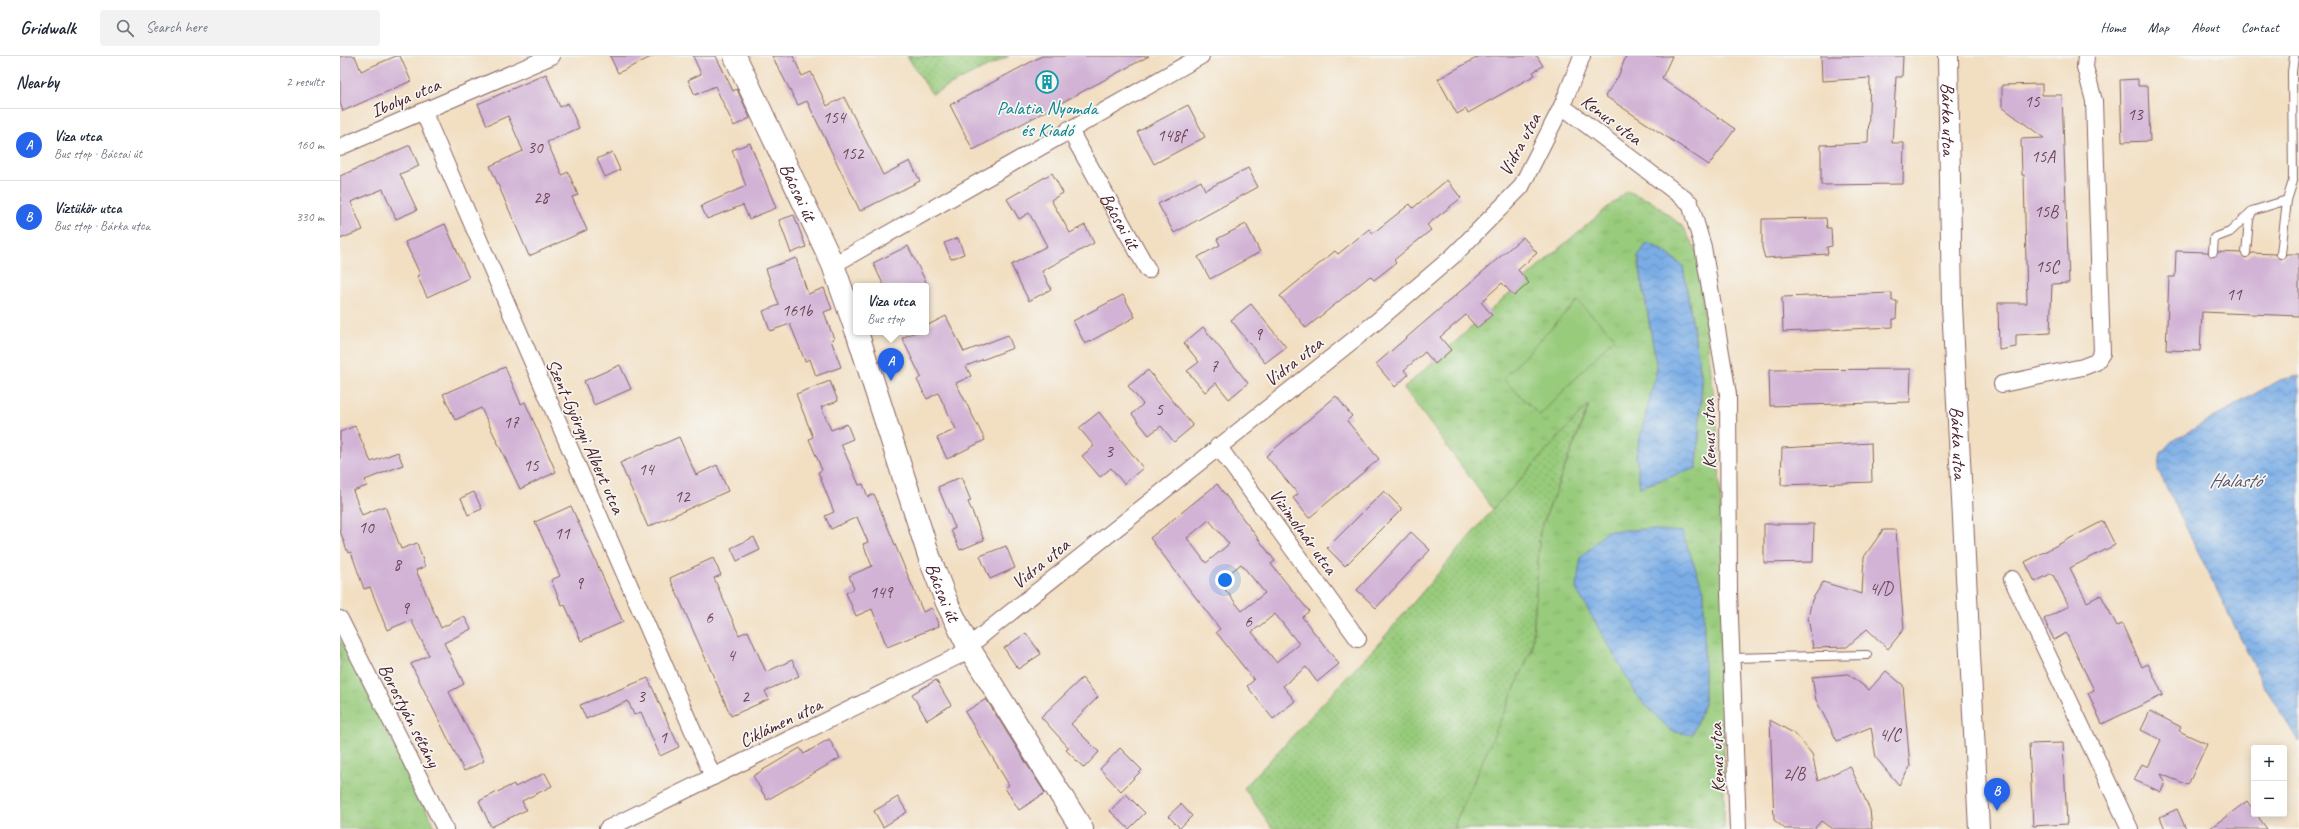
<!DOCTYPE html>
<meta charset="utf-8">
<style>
:root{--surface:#fff;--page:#f2f2f3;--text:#1f2937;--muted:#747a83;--line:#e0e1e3;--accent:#2563eb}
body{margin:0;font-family:Caveat,sans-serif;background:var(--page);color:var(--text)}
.controls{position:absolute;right:12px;bottom:12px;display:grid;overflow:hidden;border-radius:4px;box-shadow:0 2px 10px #0003}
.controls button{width:36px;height:36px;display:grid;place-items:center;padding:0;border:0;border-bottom:1px solid var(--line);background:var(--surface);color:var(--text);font:20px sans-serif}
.you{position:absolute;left:885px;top:524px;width:14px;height:14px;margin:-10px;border:3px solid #fff;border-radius:50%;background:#1a73e8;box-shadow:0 0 0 6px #1a73e833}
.badge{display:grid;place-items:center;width:26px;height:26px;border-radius:50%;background:var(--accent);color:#fff;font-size:13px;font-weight:700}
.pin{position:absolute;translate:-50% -33px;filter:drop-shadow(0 1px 2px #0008)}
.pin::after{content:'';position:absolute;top:21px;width:14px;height:12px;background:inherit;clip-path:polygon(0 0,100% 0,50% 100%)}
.popup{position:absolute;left:513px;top:227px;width:76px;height:52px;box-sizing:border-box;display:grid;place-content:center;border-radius:4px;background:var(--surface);filter:drop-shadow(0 1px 3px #0005);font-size:13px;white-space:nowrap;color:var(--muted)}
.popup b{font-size:15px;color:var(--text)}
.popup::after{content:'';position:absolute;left:50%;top:100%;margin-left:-8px;border:8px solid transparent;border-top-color:var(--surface)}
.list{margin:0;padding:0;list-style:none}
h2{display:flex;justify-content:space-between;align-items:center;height:52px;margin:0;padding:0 16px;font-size:17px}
h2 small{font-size:13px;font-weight:400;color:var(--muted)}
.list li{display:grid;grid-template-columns:26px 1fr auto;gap:12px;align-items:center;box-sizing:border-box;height:72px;padding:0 16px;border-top:1px solid var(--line)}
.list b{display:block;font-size:15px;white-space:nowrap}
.list p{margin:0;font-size:13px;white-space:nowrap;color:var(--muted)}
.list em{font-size:13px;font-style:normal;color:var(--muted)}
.icon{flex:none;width:22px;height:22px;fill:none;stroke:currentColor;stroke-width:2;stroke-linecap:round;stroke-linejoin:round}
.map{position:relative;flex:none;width:1959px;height:773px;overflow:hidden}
header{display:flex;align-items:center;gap:24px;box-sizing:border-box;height:56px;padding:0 20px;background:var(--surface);border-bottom:1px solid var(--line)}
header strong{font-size:19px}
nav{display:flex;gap:22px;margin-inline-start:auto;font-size:14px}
.search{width:280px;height:36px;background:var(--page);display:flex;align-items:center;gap:10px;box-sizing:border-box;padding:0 14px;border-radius:4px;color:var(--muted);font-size:15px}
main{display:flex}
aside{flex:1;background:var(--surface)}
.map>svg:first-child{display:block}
</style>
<header>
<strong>Gridwalk</strong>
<div class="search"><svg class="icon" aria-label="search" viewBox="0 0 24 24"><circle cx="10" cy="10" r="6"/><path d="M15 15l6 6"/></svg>Search here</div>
<nav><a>Home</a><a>Map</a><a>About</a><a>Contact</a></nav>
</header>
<main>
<aside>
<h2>Nearby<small>2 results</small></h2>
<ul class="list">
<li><span class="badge">A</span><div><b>Viza utca</b><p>Bus stop · Bácsai út</p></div><em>160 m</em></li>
<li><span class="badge">B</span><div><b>Víztükör utca</b><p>Bus stop · Bárka utca</p></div><em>330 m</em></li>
</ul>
</aside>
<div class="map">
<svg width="1959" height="773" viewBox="0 0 1959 773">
<defs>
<pattern id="grass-tufts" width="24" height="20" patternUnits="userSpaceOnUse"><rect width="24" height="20" fill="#98cb7c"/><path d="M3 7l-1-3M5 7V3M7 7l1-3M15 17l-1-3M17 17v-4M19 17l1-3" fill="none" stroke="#84ae6b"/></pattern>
<pattern id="park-dots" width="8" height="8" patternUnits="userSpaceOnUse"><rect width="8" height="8" fill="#98cb7c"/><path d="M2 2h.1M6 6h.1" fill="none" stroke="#84ae6b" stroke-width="1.8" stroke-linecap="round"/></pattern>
<pattern id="water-waves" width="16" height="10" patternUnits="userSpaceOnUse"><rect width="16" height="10" fill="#7aade6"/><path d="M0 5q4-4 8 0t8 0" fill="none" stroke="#668cbb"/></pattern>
</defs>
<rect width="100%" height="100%" fill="#f6f6f2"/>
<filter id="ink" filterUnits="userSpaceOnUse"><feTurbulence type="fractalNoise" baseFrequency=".025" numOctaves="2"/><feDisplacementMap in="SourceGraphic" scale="8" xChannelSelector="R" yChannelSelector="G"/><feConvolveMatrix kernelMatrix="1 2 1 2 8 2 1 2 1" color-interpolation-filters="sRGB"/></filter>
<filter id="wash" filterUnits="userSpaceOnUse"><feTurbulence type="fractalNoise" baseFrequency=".012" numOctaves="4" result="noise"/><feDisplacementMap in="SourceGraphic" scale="16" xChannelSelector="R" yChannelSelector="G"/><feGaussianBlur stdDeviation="0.9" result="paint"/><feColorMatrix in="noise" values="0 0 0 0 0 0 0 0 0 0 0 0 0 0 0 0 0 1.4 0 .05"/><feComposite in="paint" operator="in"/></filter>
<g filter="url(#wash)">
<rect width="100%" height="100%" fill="#f2dfc2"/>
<!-- grass -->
<path fill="url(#grass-tufts)" stroke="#717554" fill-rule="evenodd" d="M1287,135L1311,145L1342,170L1357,195L1377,368L1384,520V773H1115V767L1192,593L1200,475L1249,350L1153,453L1064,332L1217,194ZM1307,188L1321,193L1343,210L1362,325L1357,412L1300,431L1296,399L1317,312L1298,201Z
M0,582L8,598L96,773H0Z"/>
<!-- park -->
<path fill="url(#park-dots)" stroke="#717554" d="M567,0H669L592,38Z
M1249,348L1200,475L1192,593L1115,767V773H933L904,732L1039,587L1153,453Z"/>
<!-- pitch -->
<path fill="#98cb7c" stroke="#717554" d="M1237,245L1275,281L1200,359L1163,323Z"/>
<!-- water -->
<path fill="url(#water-waves)" stroke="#626688" d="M1307,187L1321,193L1343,210L1362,325L1357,412L1300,431L1296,399L1317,312L1298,201Z
M1959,320V686L1923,628L1818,414L1821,397L1831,386L1939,324Z
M1305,473L1342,476L1364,535V648L1352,679L1331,675L1298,641L1236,533L1241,501L1267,475Z"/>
<g id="blocks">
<!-- building -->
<path fill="#d2b3d6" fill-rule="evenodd" d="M0,0H15L21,15L56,0H60L71,25L3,55L0,47Z
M270,0H313L278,17Z
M353,0H376L393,35L397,33L410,62L394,70L375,30L355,39L348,24L361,18Z
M432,0H453L462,20L471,16L487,50L504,41L543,119L570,105L580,125L520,155L467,45L458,49Z
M702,0H809L633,94L610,49Z
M1140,0H1197L1203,10L1193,16L1195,19L1128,57L1126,53L1117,58L1098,23Z
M1286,0H1332L1322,22L1395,73L1369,109L1265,40L1278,21Z
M1481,0H1563L1562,21H1556L1552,87H1564L1563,128L1481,129V89L1528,87L1530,22L1482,25Z
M206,18L220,51L228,47L239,72L207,86L222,119L228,116L238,139L232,141L247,174L189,200L150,110L183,95L168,60L147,69L138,48Z
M1798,23V30H1808L1810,85L1782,86L1780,24Z
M1702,28V39H1722L1729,227L1712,228L1710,277L1676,279V291L1659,294L1658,247H1687L1684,119H1682L1681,83L1704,82L1662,51V29Z
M848,49L865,81L814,108L797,76Z
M410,87L436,152L409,163L403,149L367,163L361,150L406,130L392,94Z
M70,89L79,110L60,118L77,154L56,163L43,133L11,146L23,174L0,183V120Z
M272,96L280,114L265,121L257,103Z
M908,112L918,131L834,177L818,148L861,125L865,134Z
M712,117L723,137L711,144L730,177L745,169L754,187L702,215L711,233L689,245L671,209L707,190L689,157L679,163L667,143Z
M1107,124L1121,142L1087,169L1091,174L1054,204L1056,207L1034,224L1030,220L966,272L940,240L995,195L998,198L1029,173L1033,177L1070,148L1073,152Z
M454,159L466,191L451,197L439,164Z
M1486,162L1487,172H1491L1492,190L1487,191L1488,198L1425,202L1422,192V163Z
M105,168L129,222L87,241L77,220L80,218L65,186Z
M906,168L920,196L870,223L858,201L880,189L877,183Z
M1183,181L1197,197L1178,214L1189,227L1174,240L1162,227L1141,246L1152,259L1137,272L1126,259L1100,281L1111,294L1095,308L1085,296L1064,314L1068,319L1055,331L1036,308Z
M618,182L624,198L611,203L604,187Z
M568,190L588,230H544L533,207Z
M1836,195L1868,196L1873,201L1878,196L1901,197L1906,202L1912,197L1936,198L1941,203L1947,198H1959V260L1862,256L1860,295L1826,294L1829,221H1835Z
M456,202L468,238L484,232L492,253L484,256L494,283L491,284L501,311L476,320L470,303L465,305L450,268L430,275L423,255L439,249L426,213Z
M1552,237V245H1557L1556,263H1553V271L1443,276L1442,241Z
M783,239L795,261L745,288L733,265Z
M911,248L946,291L925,307L891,264Z
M606,260L624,296L668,279L673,292L626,310L631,320L616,327L645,384L607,403L597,382L616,373L598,337L587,343L577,324L581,321L562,282L575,276H586V270Z
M863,271L908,327L889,343L876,327L865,336L847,315L859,306L844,287Z
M280,309L291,333L254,349L244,325Z
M165,311L181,348L185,346L216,416L180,433L141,352L115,364L103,338Z
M1571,313L1570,346L1430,350L1429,314Z
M808,314L853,370L834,386L821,370L809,379L792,358L803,348L788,330Z
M490,325L498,345L481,351L491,374L507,368L513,383L501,388L519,429L523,428L528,441L534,438L583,556L592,552L599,570L547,591L532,553L516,560L506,537L514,533L509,520L532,510L523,488L528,486L517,461L491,473L485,460L494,456L478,416L482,414L469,383L473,381L456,338Z
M996,340L1012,360L1007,365L1039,403L969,462L953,442L958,438L926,400Z
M759,356L803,412L784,428L771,412L760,421L742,400L754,390L739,372Z
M15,370L31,406L58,396L63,409L25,424L27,430L13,435L22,459L45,450L61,493L77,487L85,511L76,514L101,572L124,560L131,573L104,587L124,628L109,636L144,705L124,715L71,608L89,599L71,564L47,574L30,531L24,533L11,496L8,497L0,475V376Z
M339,381L356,419L377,409L388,435L308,471L280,407Z
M1531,387L1532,426L1441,429L1442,392Z
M621,421L631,445L628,446L644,484L620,494L611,474L615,472L598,431Z
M877,428L935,505L931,508L969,555L962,561L999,608L977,626L966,611L943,630L955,645L933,663L907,630L914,624L876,576L880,573L810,482ZM869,464L889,488L866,507L847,482ZM901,508L925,537L902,555L879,526ZM935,558L959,588L936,606L912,576Z
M1044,435L1062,453L1005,510L987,492Z
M134,436L142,453L128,459L121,442Z
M231,450L283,566L241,585L225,549L222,550L211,524L220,520L195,466Z
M1763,465L1775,489L1730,512L1747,546L1761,539L1777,570L1782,568L1802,611L1808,608L1823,639L1762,668L1748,637L1754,634L1726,577L1714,584L1704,563L1729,550L1712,517L1695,526L1685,506Z
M1424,468H1474L1473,506L1424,507Z
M1543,474H1556L1564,573L1548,593L1527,573L1507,591L1473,592L1468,561L1472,544L1483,526L1522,538L1524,501Z
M1071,476L1090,494L1036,552L1017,534Z
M414,481L420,494L397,505L391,492Z
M666,490L675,512L650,523L640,500Z
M373,502L381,519L374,522L399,579L408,575L426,616L452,604L459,620L425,635L429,643L391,660L330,522Z
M686,577L701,598L678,613L664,592Z
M1546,615L1563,629L1570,711L1559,729L1536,702L1531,671L1497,685L1476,644L1472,621L1508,618L1529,634Z
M308,622L339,691L320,700L301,656L294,659L288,645L246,663L240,649Z
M742,622L758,641L731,668L759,696L744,712L726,694L729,692L701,661Z
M596,624L611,649L587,664L572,638Z
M646,643L705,737L679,754L665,732L669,729L625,656Z
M1810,655L1841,671L1839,675L1867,688L1848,729L1821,718L1825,726L1821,736L1794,724L1802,708L1808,711L1821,684L1801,674Z
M1430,664L1455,678L1472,698L1478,725L1510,710L1530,754L1532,773H1492L1481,765L1474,773H1445L1434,764Z
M489,683L500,702L427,744L413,720L460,692L464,698Z
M1723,687L1727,768L1693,770L1689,688Z
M780,692L802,714L781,735L760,713Z
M205,717L212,730L182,745L186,754L151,771L139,745L174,728L175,731Z
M786,738L805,757L789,773L770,755Z
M558,741L567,756L543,771L534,755Z
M1907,745L1927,773H1869Z
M841,748L852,760L840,772L828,760Z
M1837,753L1846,773H1825L1820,761Z"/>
</g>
</g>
<g filter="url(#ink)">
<use href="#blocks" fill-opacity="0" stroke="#856260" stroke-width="1"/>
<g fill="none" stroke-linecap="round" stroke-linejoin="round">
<!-- service casing -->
<g stroke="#856260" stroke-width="10">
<path id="service" d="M1873,196L1874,182L1890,176L1912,155
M1906,197L1909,164L1912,155L1947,144
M1941,198L1947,144L1953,125L1952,16L1954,0
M1392,602L1527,599"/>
</g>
<!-- minor casing -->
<g stroke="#856260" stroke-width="18">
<g id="minor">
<path d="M1222,50L1350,147L1363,191L1388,338L1389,536L1398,773"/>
<path d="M83,55L373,721"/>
<path id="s1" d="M729,73L808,214"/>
<path d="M0,91L212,0"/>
<path d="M493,209L861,0"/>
<path d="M1662,328L1743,311L1756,306L1762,297L1754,45L1745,11L1746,0"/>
<path d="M878,390L1018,583"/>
<path d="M1672,523L1790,773"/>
<path d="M0,563L105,773"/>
<path d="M267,773L618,600L646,576L1036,266L1113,200L1181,131L1222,50L1242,0"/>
</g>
</g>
<!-- tertiary casing -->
<g stroke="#856260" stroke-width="22">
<g id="tertiary">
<path id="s2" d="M1608,0L1612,249L1639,773"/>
</g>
</g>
<!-- secondary casing -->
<g stroke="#856260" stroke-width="24">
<g id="secondary">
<path id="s3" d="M395,0L493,209L516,274"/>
<path id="s4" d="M517,276L590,503L607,547L629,592L742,773"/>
</g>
</g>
<!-- service -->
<use href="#service" stroke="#fff" stroke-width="8"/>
<!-- minor -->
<use href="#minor" stroke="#fff" stroke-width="16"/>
<!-- tertiary -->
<use href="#tertiary" stroke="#fff" stroke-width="20"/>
<!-- secondary -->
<use href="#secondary" stroke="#fff" stroke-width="22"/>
</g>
</g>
<!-- icons -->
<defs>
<g id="building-ring" transform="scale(1.15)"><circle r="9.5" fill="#f6f6f2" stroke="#0f9aa8" stroke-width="1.5"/><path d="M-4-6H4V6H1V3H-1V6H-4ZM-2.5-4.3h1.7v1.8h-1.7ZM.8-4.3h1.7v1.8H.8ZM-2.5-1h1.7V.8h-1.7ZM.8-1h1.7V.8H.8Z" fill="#0f9aa8"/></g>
</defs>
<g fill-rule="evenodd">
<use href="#building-ring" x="707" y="26"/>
</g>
<g text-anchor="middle" stroke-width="3.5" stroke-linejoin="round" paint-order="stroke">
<!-- number labels -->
<g font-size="17" fill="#6c4456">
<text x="1692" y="51">15</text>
<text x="1795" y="64">13</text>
<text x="494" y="67">154</text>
<text x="831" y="85">148f</text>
<text x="195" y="97">30</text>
<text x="512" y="103">152</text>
<text x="1703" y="106">15A</text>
<text x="201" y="147">28</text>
<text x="1706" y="161">15B</text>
<text x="1707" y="216">15C</text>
<text x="1894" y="244">11</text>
<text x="457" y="260">161b</text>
<text x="918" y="284">9</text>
<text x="874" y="316">7</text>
<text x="819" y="359">5</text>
<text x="171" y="372">17</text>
<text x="769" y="401">3</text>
<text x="191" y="415">15</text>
<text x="306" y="419">14</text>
<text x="342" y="446">12</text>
<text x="26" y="477">10</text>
<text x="222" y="483">11</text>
<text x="57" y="514">8</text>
<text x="239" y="533">9</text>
<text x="1541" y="538">4/D</text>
<text x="541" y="542">149</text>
<text x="65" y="558">9</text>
<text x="369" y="567">6</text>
<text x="908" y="571">6</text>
<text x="391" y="605">4</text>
<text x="301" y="646">3</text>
<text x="405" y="646">2</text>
<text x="1550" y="684">4/C</text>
<text x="323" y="687">1</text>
<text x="1454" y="723">2/B</text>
</g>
<!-- street labels -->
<g font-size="19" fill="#4a1f2b" stroke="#f6f6f2">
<text transform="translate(65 41) rotate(-23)" y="7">Ibolya utca</text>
<text transform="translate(1272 63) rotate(37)" y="7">Kenus utca</text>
<text dy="7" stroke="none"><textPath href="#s2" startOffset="63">Bárka utca</textPath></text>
<text transform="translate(1179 88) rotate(-62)" y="7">Vidra utca</text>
<text dy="7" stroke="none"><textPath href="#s3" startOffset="150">Bácsai út</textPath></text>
<text dy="7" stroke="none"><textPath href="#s1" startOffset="105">Bácsai út</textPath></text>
<text transform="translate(953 305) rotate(-38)" y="7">Vidra utca</text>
<text transform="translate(1368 378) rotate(-91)" y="7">Kenus utca</text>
<text transform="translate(246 380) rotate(66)" y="7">Szent-Györgyi Albert utca</text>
<text dy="7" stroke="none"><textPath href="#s2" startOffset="387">Bárka utca</textPath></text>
<text transform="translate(964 475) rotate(54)" y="7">Vizimolnár utca</text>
<text transform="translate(700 507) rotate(-39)" y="7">Vidra utca</text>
<text dy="7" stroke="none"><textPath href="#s4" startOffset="274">Bácsai út</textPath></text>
<text transform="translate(70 659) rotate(63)" y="7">Borostyán sétány</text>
<text transform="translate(440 666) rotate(-26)" y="7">Ciklámen utca</text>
<text transform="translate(1376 702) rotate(-92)" y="7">Kenus utca</text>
</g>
<!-- culture labels -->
<g font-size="19" fill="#0d838f" stroke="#f6f6f2">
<text x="707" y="58">Palatia Nyomda<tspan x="707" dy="22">és Kiadó</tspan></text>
</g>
<!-- water labels -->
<g font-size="20" font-style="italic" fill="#5b516c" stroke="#f6f6f2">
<text x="1895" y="431">Halastó</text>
</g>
</g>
</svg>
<div class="controls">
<button>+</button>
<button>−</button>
</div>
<div class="you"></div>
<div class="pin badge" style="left:551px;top:325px">A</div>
<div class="popup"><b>Viza utca</b>Bus stop</div>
<div class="pin badge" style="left:1657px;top:755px">B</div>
</div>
</main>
